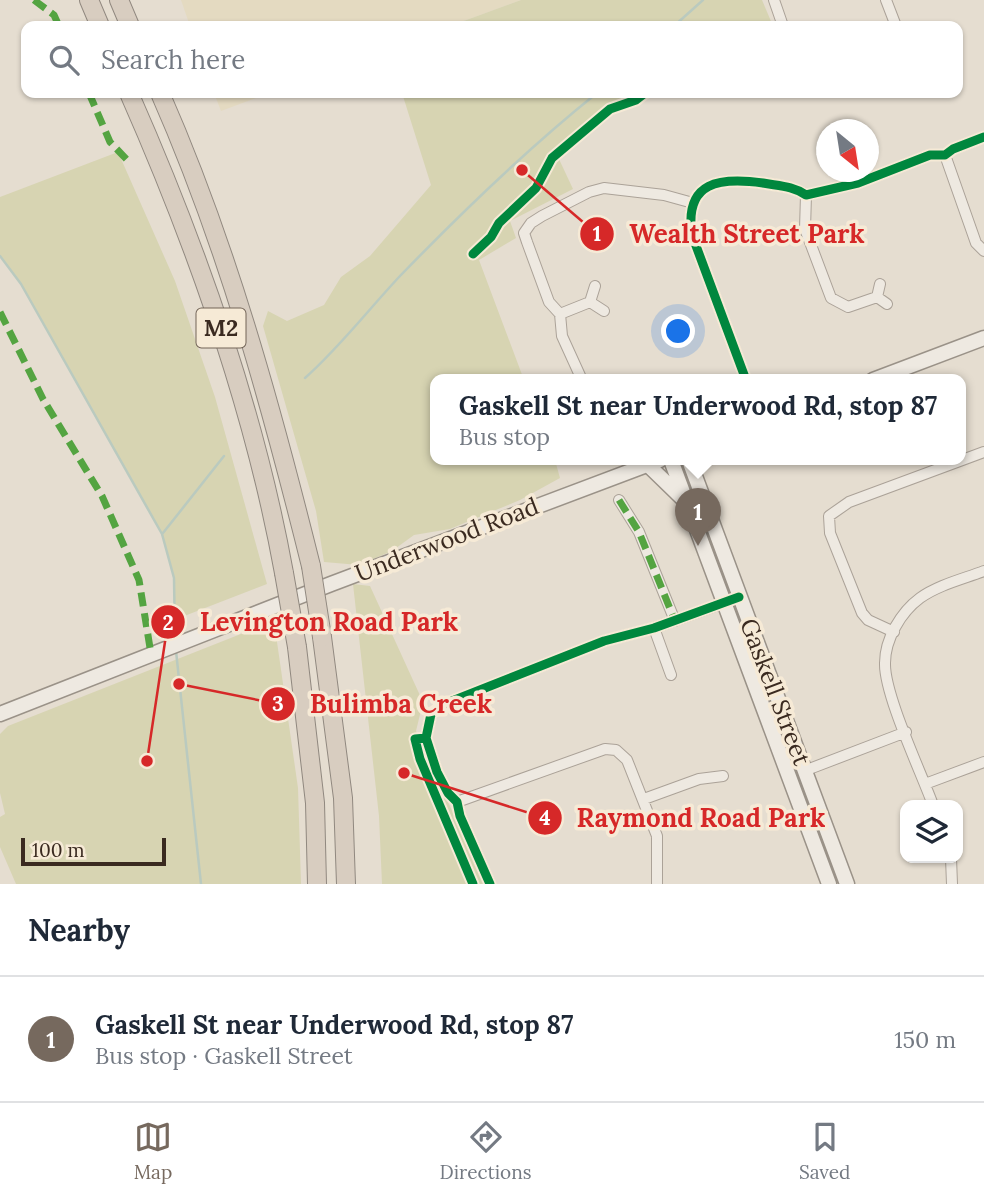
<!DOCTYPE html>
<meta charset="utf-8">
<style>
:root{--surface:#fff;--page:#f6f6f7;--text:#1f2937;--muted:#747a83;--line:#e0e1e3;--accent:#76695e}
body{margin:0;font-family:Lora,serif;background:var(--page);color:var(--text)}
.controls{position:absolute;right:21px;bottom:21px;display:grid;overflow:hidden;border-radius:14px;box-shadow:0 2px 5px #0004}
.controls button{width:63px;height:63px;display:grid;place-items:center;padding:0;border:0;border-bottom:2px solid var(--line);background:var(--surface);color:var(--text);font:35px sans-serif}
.compass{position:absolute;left:816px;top:119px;width:63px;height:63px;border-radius:50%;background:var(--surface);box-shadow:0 2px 5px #0004;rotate:150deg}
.scale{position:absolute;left:21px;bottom:18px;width:145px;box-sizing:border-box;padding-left:7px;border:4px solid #3a2a20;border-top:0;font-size:19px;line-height:24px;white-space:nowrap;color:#3a2a20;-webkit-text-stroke:5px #f6ead6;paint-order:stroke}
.you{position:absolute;left:679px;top:332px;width:24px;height:24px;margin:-18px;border:5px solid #fff;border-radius:50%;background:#1a73e8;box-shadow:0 0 0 10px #1a73e833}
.badge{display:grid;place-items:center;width:46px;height:46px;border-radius:50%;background:var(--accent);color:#fff;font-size:23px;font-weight:700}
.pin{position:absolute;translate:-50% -58px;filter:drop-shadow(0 2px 4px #0008)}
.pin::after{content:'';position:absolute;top:37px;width:24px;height:21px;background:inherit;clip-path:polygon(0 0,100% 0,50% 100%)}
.popup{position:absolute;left:430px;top:374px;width:536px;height:91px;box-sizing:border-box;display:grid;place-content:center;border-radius:14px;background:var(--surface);filter:drop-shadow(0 2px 5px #0005);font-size:23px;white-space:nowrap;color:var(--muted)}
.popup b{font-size:26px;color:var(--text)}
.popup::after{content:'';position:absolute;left:50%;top:100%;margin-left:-14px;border:14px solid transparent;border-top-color:var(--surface)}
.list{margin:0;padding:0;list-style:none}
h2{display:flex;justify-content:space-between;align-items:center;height:91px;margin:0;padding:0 28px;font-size:30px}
h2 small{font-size:23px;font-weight:400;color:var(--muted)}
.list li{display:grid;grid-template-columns:46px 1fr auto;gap:21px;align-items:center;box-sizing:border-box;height:126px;padding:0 28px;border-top:2px solid var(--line)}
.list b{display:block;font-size:26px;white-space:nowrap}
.list p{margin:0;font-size:23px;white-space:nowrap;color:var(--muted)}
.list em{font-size:23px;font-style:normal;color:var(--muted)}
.icon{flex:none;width:38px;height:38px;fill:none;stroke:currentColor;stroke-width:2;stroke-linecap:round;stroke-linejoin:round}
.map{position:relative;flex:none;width:984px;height:884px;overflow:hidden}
.search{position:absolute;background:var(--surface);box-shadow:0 2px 5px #0004;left:21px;right:21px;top:21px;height:77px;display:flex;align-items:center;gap:18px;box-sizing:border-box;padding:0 24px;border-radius:14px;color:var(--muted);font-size:26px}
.sheet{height:217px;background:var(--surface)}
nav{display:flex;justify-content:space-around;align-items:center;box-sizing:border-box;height:98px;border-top:2px solid var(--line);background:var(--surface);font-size:19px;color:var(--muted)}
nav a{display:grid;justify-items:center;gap:4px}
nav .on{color:var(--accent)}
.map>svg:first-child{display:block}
</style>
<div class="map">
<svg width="984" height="884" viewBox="0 0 984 884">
<rect width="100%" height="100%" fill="#e5ddd0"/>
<!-- farmland -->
<path fill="#e4dac1" d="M181,0H521L450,26H190Z
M214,93H269L221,111Z"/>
<!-- green -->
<path fill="#d7d4b2" d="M521,0H762L773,26H450Z
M402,93H650L641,101L611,113L558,157L573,189L510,221L516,238L479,260L524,380H435V460H555L560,478L520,500L450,529L414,535L392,551L359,565L324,562L316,511L263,326L268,311L287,321L324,305L341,277L370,256L431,185Z
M118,152L175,281L215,397L267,584L174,620V578L162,534L21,284L0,256V197Z
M353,584L370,586L423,702L416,731L485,884H382L379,816Z
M274,621L298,788L301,884H16L0,847V817L5,814L0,793V734L8,726Z"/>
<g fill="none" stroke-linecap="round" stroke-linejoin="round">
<!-- stream -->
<path stroke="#bacabf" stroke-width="2.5" d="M674,26L703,0
M0,256L21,284L162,534L174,578L175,641
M305,378C340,347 368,310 400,276C462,212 527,149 597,93
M163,533L224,456
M176,651L201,884"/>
<!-- street casing -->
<g stroke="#aba298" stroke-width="12">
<path id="street" d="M774,0L783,26
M886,0L896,26
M945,155L976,243L984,251
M806,195L805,229L831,298L848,307L877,297
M880,284L877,297L887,304
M590,302L595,286
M590,302L604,311
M560,314L590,302
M582,380L562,336L560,314L549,302L527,242L524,233L531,223L542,216L589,192L604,188L664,195L693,203
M746,380L692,235C684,181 720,177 763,183C779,186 793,186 806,195L858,183L930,155H945L953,149L984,137
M619,500L639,532L675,621
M654,628L671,675
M894,632L868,620L862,613L830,533L829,516L849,502L984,452
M804,771L906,732
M925,784L984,762
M644,799L699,779L723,776
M457,802L605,749L616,750L627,760L657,836V884
M933,805C921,772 884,694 885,663C885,639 901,612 920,598C938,585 963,579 984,571
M951,858L952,884
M490,884L460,816L457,802L448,793L437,772L426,738L431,714L442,705L604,641L654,628L726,602"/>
</g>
<!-- secondary casing -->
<g stroke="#9a9288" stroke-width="17">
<path id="secondary" d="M873,380L984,338
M671,460L829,884
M689,460L847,884
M648,465L682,498
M0,714L331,584L660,460"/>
</g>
<!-- highway casing -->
<g stroke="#90887f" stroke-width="20">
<path id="highway" d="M89,0L100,26
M119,0L130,26
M129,93C197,247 254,407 284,573
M160,93C227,245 271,405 311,566
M322,637L343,798L346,884
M297,647L315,803L317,884"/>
</g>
<!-- street -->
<use href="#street" stroke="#eee9e1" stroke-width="10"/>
<!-- secondary -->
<use href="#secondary" stroke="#eee9e1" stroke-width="14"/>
<!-- highway -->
<use href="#highway" stroke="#d8cdc0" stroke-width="18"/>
<!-- highway-bridge casing -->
<g stroke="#90887f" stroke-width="20" stroke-linecap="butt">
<path id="highway-bridge" d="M311,566L322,637
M284,573L297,647"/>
</g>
<!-- highway-bridge -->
<use href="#highway-bridge" stroke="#d8cdc0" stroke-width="18"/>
<!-- quiet -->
<path stroke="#54a441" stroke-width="7" stroke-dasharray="14 7" stroke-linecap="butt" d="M34,0L54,15L59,26
M89,93L110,142L130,163
M0,312L43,399L102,496L139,580L151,654
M619,500L639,532L675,621"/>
<!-- cycleway casing -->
<g stroke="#f6ead6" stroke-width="13">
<path id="cycleway" d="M473,254L491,237L499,223L536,188L552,158L610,109L636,100L645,93
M746,380L692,235C684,181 720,177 763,183C779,186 793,186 806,195L858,183L930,155H945L953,149L984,137
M426,738L415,739L420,759L473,884
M490,884L460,816L457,802L448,793L437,772L426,738L431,714L442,705L604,641L654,628L739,597"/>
</g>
<!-- cycleway -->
<use href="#cycleway" stroke="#00873e" stroke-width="9"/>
</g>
<g text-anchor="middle" stroke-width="7" stroke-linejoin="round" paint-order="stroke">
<!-- shield labels -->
<rect fill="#f6ead6" stroke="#726457" stroke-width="2" x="196.5" y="308.5" width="49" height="39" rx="5"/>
<g font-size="23" font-weight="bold" fill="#3a2a20">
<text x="221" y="336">M2</text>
</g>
<!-- street labels -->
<g font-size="24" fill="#3a2a20" stroke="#f6ead6">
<text transform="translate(447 540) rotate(-21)" y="8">Underwood Road</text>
<text transform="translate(775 692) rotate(69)" y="8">Gaskell Street</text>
</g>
</g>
<!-- callouts -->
<path fill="none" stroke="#d62828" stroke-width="2.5" d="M522 170L597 234M147 761L168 622M179 684L278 704M404 773L545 818"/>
<g fill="#d62828" stroke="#f6ead6" stroke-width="2.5">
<circle cx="522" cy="170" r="7"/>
<circle cx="147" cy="761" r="7"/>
<circle cx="179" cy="684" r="7"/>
<circle cx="404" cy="773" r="7"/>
<circle cx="597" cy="234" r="18"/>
<circle cx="168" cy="622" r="18"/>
<circle cx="278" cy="704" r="18"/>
<circle cx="545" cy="818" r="18"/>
</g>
<g font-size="21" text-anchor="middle" font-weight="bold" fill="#fff">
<text x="597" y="241">1</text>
<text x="168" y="630">2</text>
<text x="278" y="711">3</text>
<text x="545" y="825">4</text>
</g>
<g font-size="26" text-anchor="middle" font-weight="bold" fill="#d62828" stroke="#f6ead6" stroke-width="7" stroke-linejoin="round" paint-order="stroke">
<text x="747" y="243">Wealth Street Park</text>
<text x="329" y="631">Levington Road Park</text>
<text x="401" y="713">Bulimba Creek</text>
<text x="701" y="827">Raymond Road Park</text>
</g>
</svg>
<div class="controls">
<button><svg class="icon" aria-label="layers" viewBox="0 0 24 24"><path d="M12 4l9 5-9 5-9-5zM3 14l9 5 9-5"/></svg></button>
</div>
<svg class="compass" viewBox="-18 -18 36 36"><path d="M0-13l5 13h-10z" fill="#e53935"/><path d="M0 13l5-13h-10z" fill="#747a83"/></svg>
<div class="scale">100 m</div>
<div class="you"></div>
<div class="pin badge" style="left:698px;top:546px">1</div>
<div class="popup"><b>Gaskell St near Underwood Rd, stop 87</b>Bus stop</div>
<div class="search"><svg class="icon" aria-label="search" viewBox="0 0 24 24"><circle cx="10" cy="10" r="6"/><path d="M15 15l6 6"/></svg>Search here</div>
</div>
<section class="sheet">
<h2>Nearby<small></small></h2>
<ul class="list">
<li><span class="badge">1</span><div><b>Gaskell St near Underwood Rd, stop 87</b><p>Bus stop · Gaskell Street</p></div><em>150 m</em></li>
</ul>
</section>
<nav>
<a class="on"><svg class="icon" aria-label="map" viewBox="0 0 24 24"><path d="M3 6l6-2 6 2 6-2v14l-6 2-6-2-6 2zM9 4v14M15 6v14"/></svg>Map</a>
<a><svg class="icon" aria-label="directions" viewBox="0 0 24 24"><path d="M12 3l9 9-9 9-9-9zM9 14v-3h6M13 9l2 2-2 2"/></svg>Directions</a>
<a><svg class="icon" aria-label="saved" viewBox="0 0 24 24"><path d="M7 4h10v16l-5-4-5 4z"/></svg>Saved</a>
</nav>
